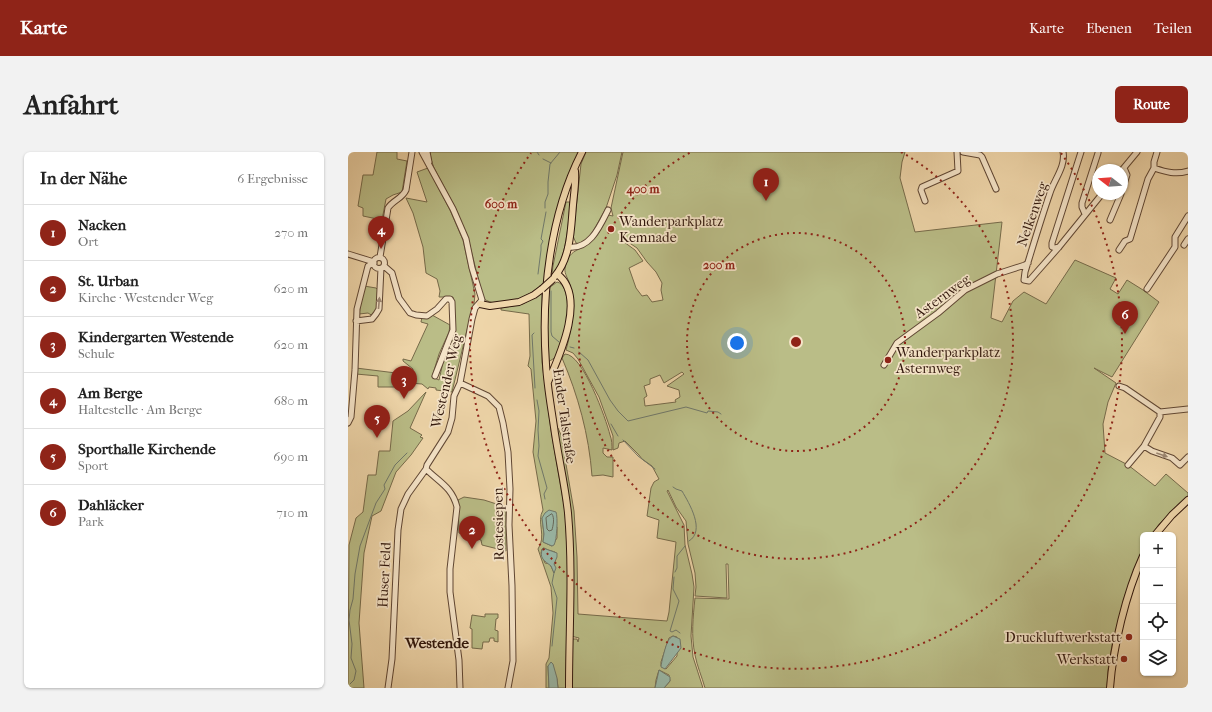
<!DOCTYPE html>
<html lang="de">
<meta charset="utf-8">
<style>
:root{--surface:#fff;--page:#f2f2f2;--text:#222;--muted:#767676;--line:#e0e0e0;--accent:#8f2418}
body{margin:0;font-family:"IM FELL French Canon",serif;background:var(--page);color:var(--text)}
.controls{position:absolute;right:12px;bottom:12px;display:grid;overflow:hidden;border-radius:6px;box-shadow:0 1px 3px #0004}
.controls button{width:36px;height:36px;display:grid;place-items:center;padding:0;border:0;border-bottom:1px solid var(--line);background:var(--surface);color:var(--text);font:20px sans-serif}
.compass{position:absolute;left:744px;top:12px;width:36px;height:36px;border-radius:50%;background:var(--surface);box-shadow:0 1px 3px #0004;rotate:287deg}
.you{position:absolute;left:389px;top:191px;width:14px;height:14px;margin:-10px;border:3px solid #fff;border-radius:50%;background:#1a73e8;box-shadow:0 0 0 6px #1a73e833}
.badge{display:grid;place-items:center;width:26px;height:26px;border-radius:50%;background:var(--accent);color:#fff;font-size:13px;font-weight:700}
.pin{position:absolute;translate:-50% -33px;filter:drop-shadow(0 1px 2px #0008)}
.pin::after{content:'';position:absolute;top:21px;width:14px;height:12px;background:inherit;clip-path:polygon(0 0,100% 0,50% 100%)}
.list{margin:0;padding:0;list-style:none}
h2{display:flex;justify-content:space-between;align-items:center;height:52px;margin:0;padding:0 16px;font-size:17px}
h2 small{font-size:13px;font-weight:400;color:var(--muted)}
.list li{display:grid;grid-template-columns:26px 1fr auto;gap:12px;align-items:center;box-sizing:border-box;height:56px;padding:0 16px;border-top:1px solid var(--line)}
.list b{display:block;font-size:15px;white-space:nowrap}
.list p{margin:0;font-size:13px;white-space:nowrap;color:var(--muted)}
.list em{font-size:13px;font-style:normal;color:var(--muted)}
.icon{flex:none;width:22px;height:22px;fill:none;stroke:currentColor;stroke-width:2;stroke-linecap:round;stroke-linejoin:round}
.map{position:relative;flex:none;width:840px;height:536px;overflow:hidden;border-radius:6px}
header{display:flex;align-items:center;gap:24px;box-sizing:border-box;height:56px;padding:0 20px;background:var(--accent);color:#fff}
header strong{font-size:19px}
nav{display:flex;gap:22px;margin-inline-start:auto;font-size:14px}
.intro{display:flex;align-items:center;justify-content:space-between;box-sizing:border-box;height:96px;padding:0 24px}
h1{margin:0;font-size:28px}
.button{padding:10px 18px;border-radius:6px;background:var(--accent);color:#fff;font-size:14px;font-weight:700}
main{display:flex;gap:24px;padding:0 24px}
aside{flex:1;background:var(--surface);border-radius:6px;box-shadow:0 1px 3px #0004}
.map>svg:first-child{display:block}
</style>
<header>
<strong>Karte</strong>
<nav><a>Karte</a><a>Ebenen</a><a>Teilen</a></nav>
</header>
<div class="intro"><h1>Anfahrt</h1><a class="button">Route</a></div>
<main>
<aside>
<h2>In der Nähe<small>6 Ergebnisse</small></h2>
<ul class="list">
<li><span class="badge">1</span><div><b>Nacken</b><p>Ort</p></div><em>270 m</em></li>
<li><span class="badge">2</span><div><b>St. Urban</b><p>Kirche · Westender Weg</p></div><em>620 m</em></li>
<li><span class="badge">3</span><div><b>Kindergarten Westende</b><p>Schule</p></div><em>620 m</em></li>
<li><span class="badge">4</span><div><b>Am Berge</b><p>Haltestelle · Am Berge</p></div><em>680 m</em></li>
<li><span class="badge">5</span><div><b>Sporthalle Kirchende</b><p>Sport</p></div><em>690 m</em></li>
<li><span class="badge">6</span><div><b>Dahläcker</b><p>Park</p></div><em>710 m</em></li>
</ul>
</aside>
<div class="map">
<svg width="840" height="536" viewBox="0 0 840 536">
<rect width="100%" height="100%" fill="#efd6aa"/>
<filter id="stains"><feTurbulence type="fractalNoise" baseFrequency=".005" numOctaves="4"/><feColorMatrix values="0 0 0 0 .2 0 0 0 0 .09 0 0 0 0 .02 0 0 0 .5 -.17"/></filter>
<radialGradient id="worn" r=".72"><stop offset=".6" stop-color="#630" stop-opacity="0"/><stop offset="1" stop-color="#630" stop-opacity=".3"/></radialGradient>
<!-- green -->
<path fill="#babd87" stroke="#766a4a" fill-rule="evenodd" d="M29,0H49V7L59,9L54,40L45,43L38,47L34,68L15,64V56L10,54L15,23H25Z
M82,0H231L223,19L196,130C185,143 151,160 135,146L120,86L107,55L86,16L83,7Z
M238,0H274L269,23L258,56L242,85L232,92L228,91L225,84L233,12Z
M275,0H557L554,10L552,26L567,80L654,70L643,166L654,170L665,149L676,140L698,152L727,108L768,126L762,137L770,142L779,128L795,138L811,150L764,225L746,216L768,231L760,250L755,272L757,301L780,313L807,334L818,322L840,341V344L811,372L804,383H795V397L777,443L764,493L760,518L759,536H357C354,525 349,514 347,503C343,484 345,465 347,446L381,447L380,412H378L379,446L347,444L348,435L347,421L340,392L338,369L328,355L320,338L319,339L336,373L337,393L344,422L346,435L343,484L345,505L355,536H316L322,529L321,523L311,518L308,528L307,536H223V489L225,487H229L230,490L231,486L223,484L225,405L208,277L210,276L213,283L226,359L229,405L230,462L319,469L321,460L328,390L309,386L311,368L299,364L303,336L306,330L311,327L304,314L294,307L291,303L277,289L271,291L270,296L265,298V284L251,245L230,207L225,201L218,198C224,177 227,155 222,133C221,128 216,122 217,116C221,96 231,100 244,89C251,83 256,71 260,63L265,64L263,56ZM277,88L289,96L299,110L308,120L314,131L313,138L315,148L304,150L299,143L294,144L288,136L281,116L295,109L287,98L276,90ZM334,220L336,222L319,234L331,238L332,245L327,248L328,250L297,254L296,246L299,244L296,234L302,232V227L312,223L316,231ZM325,484L329,485V504L318,517L313,514V510L321,486Z
M80,16L102,58L115,88L127,142L126,152L120,174L104,240L88,238V236L81,235L80,237L74,232L49,230L47,235H30V224L8,222V216L64,223L65,217L55,209V207L63,209L80,172L73,170L74,165L84,163L102,173L101,180L91,202L84,225L91,228L96,206L105,186L107,173L105,145H91L92,139L89,127L78,121L75,95L65,61L58,46L79,50L69,20Z
M218,50H222C221,66 218,113 204,122L205,114Z
M209,130C223,133 220,168 218,178C217,184 211,200 208,204C206,207 203,208 200,210L199,157L201,136Z
M16,134L28,136L31,139L29,157L25,164L20,161L11,162Z
M194,141V210L203,278L217,359L220,405L218,536H210L209,527L200,514L201,536H198V512L201,506L205,461L203,435L190,397C199,384 188,370 195,358L185,300L188,269L183,217L180,214L182,204L181,162L153,158V156L175,152ZM194,366L209,375V386L204,394L195,390L196,382ZM196,396L200,398L207,400L206,421L202,412L197,411L193,401L194,397Z
M217,202C235,202 258,267 262,283C264,288 264,293 264,298L255,296V301L259,305H265V325L255,323L244,324C241,283 230,243 214,206Z
M78,240L62,276L74,283L72,285L75,286L63,303L48,320L33,359L24,364L16,401L11,471L16,536H0L1,393L8,366L15,360L20,323H28L31,299H42L45,269L60,259Z
M116,345L136,348L158,355V399L134,393L133,388L111,381L110,348Z
M137,462H150V466L148,467L147,478L150,479V490L146,489V486H142L141,490H135L134,497L124,496V477L122,476L124,463L137,465Z"/>
<!-- water -->
<path fill="#9ab9a9" stroke="#70786a" d="M201,358L208,360C210,365 209,388 206,393L204,394L195,390L196,382L194,366L197,361Z
M195,396L209,401V405L206,412L208,416L206,421L203,414C197,409 190,406 195,396Z
M325,484L332,487L333,496L317,517L313,515C313,511 318,492 320,489C322,486 322,486 325,484Z
M203,510L205,512L209,526L210,536H201L200,514Z
M311,518L322,525V529L316,536H307Z"/>
<g fill="none" stroke-linecap="round" stroke-linejoin="round">
<!-- shore -->
<path stroke="#66685a" stroke-width="1" d="M204,362C207,366 205,374 204,378L201,379L199,377L198,366Z"/>
<!-- stream -->
<path stroke="#70786a" stroke-width="1" d="M189,0L191,3
M195,7L203,11
M197,56V50L200,42V30L202,12L212,0
M190,122L193,98V93L195,89L193,87L198,60
M203,139V180L204,184L211,190
M186,181L184,183L187,236
M222,195L226,196
M231,200L240,208L262,248L270,259L280,269L338,255L359,261L360,259L370,260L373,262
M189,248L191,259L190,278L191,294L190,304L199,336L196,342L197,347
M263,272L270,284
M275,288L290,304L307,317
M325,335L328,337L334,339C341,351 358,379 341,389
M327,420L329,416V404L337,394
M326,425L325,437L331,449L322,479L324,480L328,478L332,481
M204,494L209,446L204,431L206,421
M2,532L6,528L8,519L3,506L4,492L1,468L2,458L5,447L7,422L12,394L28,351L37,337L36,333L47,313L59,301"/>
<!-- minor casing -->
<g stroke="#604734" stroke-width="7">
<path id="minor" d="M74,0L105,57L118,87L124,116L134,148L127,156L124,167L112,231L106,244L104,266L100,280L79,313L78,317C91,330 104,335 109,355L102,417V440L111,508L112,536
M79,0L81,10
M615,0L632,3L634,5L648,37
M715,0C718,14 706,28 702,41C693,67 685,94 677,120L676,128L681,129L711,95L754,42
M806,16C818,20 828,23 840,19
M806,16V10L809,0
M774,18L789,0
M774,38L779,23L776,16
M577,49L573,38L574,35L610,19L609,0
M737,62L734,55V51L750,1
M762,68L773,42
M836,93L840,87
M220,95C242,98 252,74 260,58
M711,95L707,96L704,95V91L733,0
M771,98L777,89L782,87L800,27L806,16
M0,102L26,110
M32,105L40,56C45,48 54,47 58,38L64,0
M25.5 111a5.5 5.5 0 1 1 11 0a5.5 5.5 0 1 1-11 0Z
M36,114L44,121L51,146L62,161L68,163L79,164L89,157L98,147H102L104,150L105,178L87,224
M799,137L827,95V85L840,64
M8,169L24,167L28,162L31,157L33,116
M536,213L549,191L590,161L617,138L649,122L677,113L680,111
M112,231L140,244L151,255L155,271L160,300L162,337L161,373L164,434L165,509L160,536
M771,234L777,236L812,260
M812,260L840,257
M0,271L3,265L7,218L9,157L20,114L26,111
M796,294L804,299L824,306L832,313L840,305
M780,313L796,294L812,265V260
M40,536L44,507L50,378L53,357L60,342L78,317"/>
</g>
<!-- major casing -->
<g stroke="#31170c" stroke-width="8">
<path id="major" d="M207,124C223,105 223,76 225,53C226,41 228,30 227,19
M132,152L142,154L171,150L186,143L194,137
M200,230C212,203 239,144 209,122
M807,383L824,363L840,348
M221,536C221,478 225,419 220,361C217,332 210,304 206,275C203,254 199,233 198,212C193,143 202,62 234,0
M762,536C765,495 778,441 795,404"/>
</g>
<!-- minor -->
<use href="#minor" stroke="#f5e4c8" stroke-width="5"/>
<!-- major -->
<use href="#major" stroke="#efd6aa" stroke-width="6"/>
<!-- major-bridge casing -->
<g stroke="#31170c" stroke-width="8" stroke-linecap="butt">
<path id="major-bridge" d="M194,137L205,127"/>
</g>
<!-- major-bridge -->
<use href="#major-bridge" stroke="#efd6aa" stroke-width="6"/>
</g>
<!-- one-way arrows -->
<defs><path id="oneway-solid" d="M-6-.8H1V-3.2L6.5 0L1 3.2V.8H-6Z"/></defs>
<g fill="#9d8873">
<use href="#oneway-solid" transform="translate(31 151) rotate(-85)"/>
<use href="#oneway-solid" transform="translate(814 303) rotate(19)"/>
</g>
<!-- distance rings -->
<g fill="none" stroke="#8f2418" stroke-width="2" stroke-dasharray="2 4">
<circle cx="448" cy="190" r="109"/>
<path d="M553 0A217 217 0 1 1 343 0"/>
<path d="M713 1A326 326 0 1 1 183 1"/>
</g>
<!-- markers -->
<g fill="#8f2418" stroke="#f5e4c8" stroke-width="1.5">
<circle cx="263" cy="77" r="4"/>
<circle cx="540" cy="208" r="4"/>
<circle cx="781" cy="485" r="4"/>
<circle cx="776" cy="507" r="4"/>
</g>
<g text-anchor="middle" stroke-width="3.5" stroke-linejoin="round" paint-order="stroke">
<!-- street labels -->
<g font-size="14" fill="#31170c" stroke="#f5e4c8">
<text transform="translate(684 62) rotate(-71)" y="5">Nelkenweg</text>
<text transform="translate(594 144) rotate(-36)" y="5">Asternweg</text>
<text transform="translate(98 229) rotate(-77)" y="5">Westender Weg</text>
<text transform="translate(217 264) rotate(82)" y="5">Ender Talstraße</text>
<text transform="translate(150 372) rotate(-91)" y="5">Rostesiepen</text>
<text transform="translate(36 423) rotate(-87)" y="5">Huser Feld</text>
</g>
<!-- poi labels -->
<g font-size="14" fill="#31170c" stroke="#f5e4c8" text-anchor="start">
<text x="271" y="74">Wanderparkplatz<tspan x="271" dy="16">Kemnade</tspan></text>
<text x="548" y="205">Wanderparkplatz<tspan x="548" dy="16">Asternweg</tspan></text>
<text x="773" y="490" text-anchor="end">Druckluftwerkstatt</text>
<text x="768" y="512" text-anchor="end">Werkstatt</text>
</g>
<!-- neighbourhood labels -->
<g font-size="15" font-weight="bold" fill="#31170c" stroke="#f5e4c8">
<text x="89" y="496">Westende</text>
</g>
</g>
<circle cx="448" cy="190" r="6" fill="#8f2418" stroke="#f5e4c8" stroke-width="2"/>
<g font-size="12" text-anchor="middle" font-weight="bold" fill="#8f2418" stroke="#f5e4c8" stroke-width="3.5" stroke-linejoin="round" paint-order="stroke">
<text x="295" y="41">400 m</text>
<text x="153" y="56">600 m</text>
<text x="371" y="117">200 m</text>
</g>
<rect width="100%" height="100%" filter="url(#stains)"/>
<rect width="100%" height="100%" fill="url(#worn)"/>
</svg>
<div class="controls">
<button>+</button>
<button>−</button>
<button><svg class="icon" aria-label="locate" viewBox="0 0 24 24"><circle cx="12" cy="12" r="6"/><path d="M12 2v4M12 18v4M2 12h4M18 12h4"/></svg></button>
<button><svg class="icon" aria-label="layers" viewBox="0 0 24 24"><path d="M12 4l9 5-9 5-9-5zM3 14l9 5 9-5"/></svg></button>
</div>
<svg class="compass" viewBox="-18 -18 36 36"><path d="M0-13l5 13h-10z" fill="#e53935"/><path d="M0 13l5-13h-10z" fill="#767676"/></svg>
<div class="you"></div>
<div class="pin badge" style="left:418px;top:49px">1</div>
<div class="pin badge" style="left:124px;top:397px">2</div>
<div class="pin badge" style="left:56px;top:247px">3</div>
<div class="pin badge" style="left:33px;top:97px">4</div>
<div class="pin badge" style="left:29px;top:286px">5</div>
<div class="pin badge" style="left:777px;top:182px">6</div>
</div>
</main>
